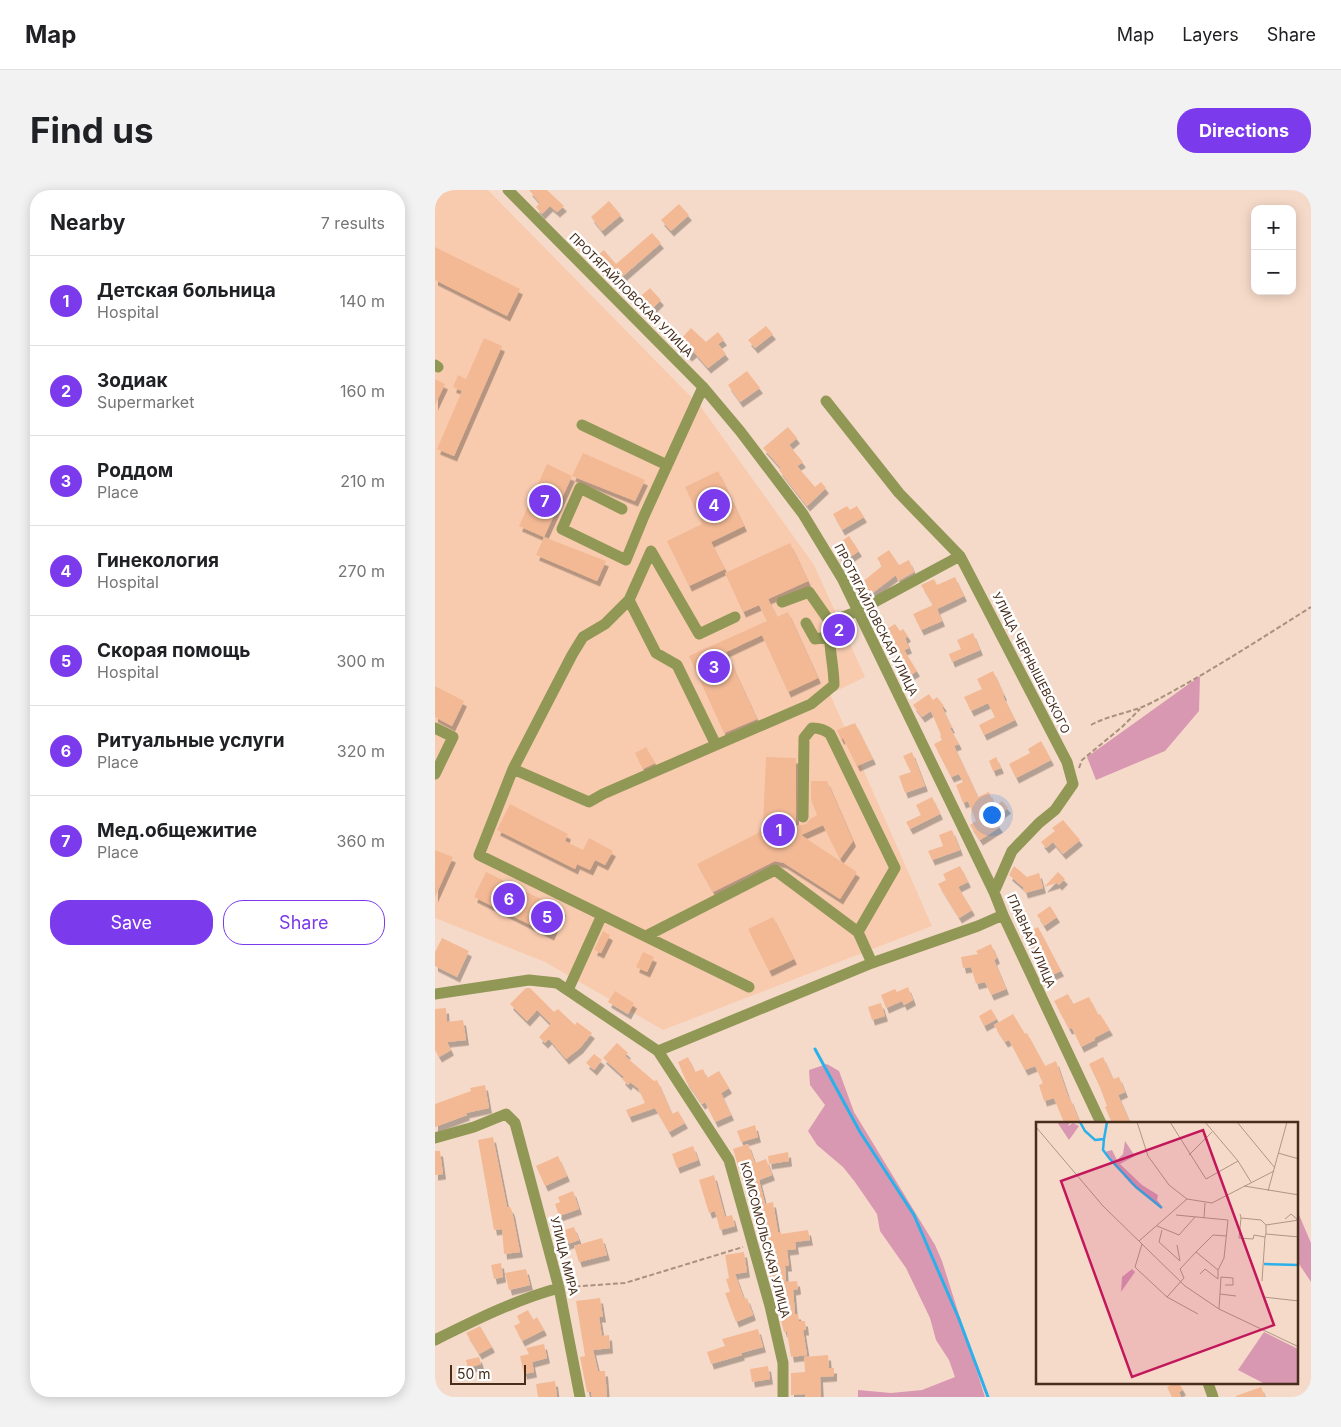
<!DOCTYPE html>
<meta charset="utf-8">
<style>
:root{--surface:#fff;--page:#f2f2f2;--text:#202124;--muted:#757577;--line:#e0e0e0;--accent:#7c3aed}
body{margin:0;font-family:Inter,sans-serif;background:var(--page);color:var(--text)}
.controls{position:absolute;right:15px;top:15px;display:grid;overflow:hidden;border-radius:10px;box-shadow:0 2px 12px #0003}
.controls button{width:45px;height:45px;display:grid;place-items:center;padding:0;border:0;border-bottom:1px solid var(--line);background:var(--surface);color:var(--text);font:25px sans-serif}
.scale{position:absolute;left:15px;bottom:12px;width:76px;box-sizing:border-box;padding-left:5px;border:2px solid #472d1b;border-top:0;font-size:14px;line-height:18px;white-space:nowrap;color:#472d1b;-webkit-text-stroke:4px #fff;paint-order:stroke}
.you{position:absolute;left:556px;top:624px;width:18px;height:18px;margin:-12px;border:4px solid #fff;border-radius:50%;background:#1a73e8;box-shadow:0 0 0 8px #1a73e833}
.badge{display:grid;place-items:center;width:32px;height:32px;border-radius:50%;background:var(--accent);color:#fff;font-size:16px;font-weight:700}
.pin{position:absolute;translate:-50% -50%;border:2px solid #fff;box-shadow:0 1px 5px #0006}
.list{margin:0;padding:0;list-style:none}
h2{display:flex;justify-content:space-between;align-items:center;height:65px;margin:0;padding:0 20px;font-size:21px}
h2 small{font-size:16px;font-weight:400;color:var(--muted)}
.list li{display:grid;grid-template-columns:32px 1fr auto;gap:15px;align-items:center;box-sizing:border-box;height:90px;padding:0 20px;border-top:1px solid var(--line)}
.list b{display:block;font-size:19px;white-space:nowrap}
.list p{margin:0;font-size:16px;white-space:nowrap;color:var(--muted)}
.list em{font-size:16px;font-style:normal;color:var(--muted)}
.actions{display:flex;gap:10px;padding:15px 20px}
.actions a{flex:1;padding:11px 0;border:1px solid var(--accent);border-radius:20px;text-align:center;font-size:18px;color:var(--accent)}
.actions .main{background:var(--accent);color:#fff}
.map{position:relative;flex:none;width:876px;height:1207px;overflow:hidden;border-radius:20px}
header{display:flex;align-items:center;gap:30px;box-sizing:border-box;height:70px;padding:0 25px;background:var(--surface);border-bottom:1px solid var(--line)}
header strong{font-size:24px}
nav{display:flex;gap:28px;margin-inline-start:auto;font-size:18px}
.intro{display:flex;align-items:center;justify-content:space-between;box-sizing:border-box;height:120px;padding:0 30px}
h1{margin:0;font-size:35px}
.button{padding:12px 22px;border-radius:20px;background:var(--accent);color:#fff;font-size:18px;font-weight:700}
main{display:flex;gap:30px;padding:0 30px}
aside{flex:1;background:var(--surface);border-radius:20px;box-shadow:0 2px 12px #0003}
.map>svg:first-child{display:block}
</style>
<header>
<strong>Map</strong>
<nav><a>Map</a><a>Layers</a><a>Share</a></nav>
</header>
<div class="intro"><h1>Find us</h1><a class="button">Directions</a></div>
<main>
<aside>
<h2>Nearby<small>7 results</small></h2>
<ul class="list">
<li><span class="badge">1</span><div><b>Детская больница</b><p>Hospital</p></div><em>140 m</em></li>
<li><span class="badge">2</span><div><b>Зодиак</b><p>Supermarket</p></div><em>160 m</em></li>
<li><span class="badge">3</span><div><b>Роддом</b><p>Place</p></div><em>210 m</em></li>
<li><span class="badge">4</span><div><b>Гинекология</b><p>Hospital</p></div><em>270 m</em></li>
<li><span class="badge">5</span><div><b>Скорая помощь</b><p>Hospital</p></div><em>300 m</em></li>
<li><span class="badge">6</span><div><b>Ритуальные услуги</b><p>Place</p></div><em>320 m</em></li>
<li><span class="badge">7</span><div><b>Мед.общежитие</b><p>Place</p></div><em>360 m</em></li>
</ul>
<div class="actions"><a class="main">Save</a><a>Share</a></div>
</aside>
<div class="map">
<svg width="876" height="1207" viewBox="0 0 876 1207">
<defs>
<filter id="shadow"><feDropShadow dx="3" dy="5.5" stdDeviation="0" flood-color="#0004"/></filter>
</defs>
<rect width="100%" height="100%" fill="#f6dac9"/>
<!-- built -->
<path fill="#f8cbaf" d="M0,0H53L266,217L379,375L430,487L395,504L497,736L228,840L110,772L0,728Z"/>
<!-- green -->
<path fill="#d898b2" d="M765,486L764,521L730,561L661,590L652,567Z
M392,874L404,881L419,922L500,1055L507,1071L550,1207H423V1200L456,1203L487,1200L520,1187L514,1170L501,1150L495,1128L471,1078L445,1041L442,1024L420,992L408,977L382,955L373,941L390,915L375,895L374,880Z
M862,1020L876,1053V1092L862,1071Z"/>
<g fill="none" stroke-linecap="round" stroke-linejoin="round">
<!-- stream -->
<path stroke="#2bb0ea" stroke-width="3" d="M380,859L425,942L479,1025L524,1129L553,1207"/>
</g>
<!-- building -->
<path fill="#f3b995" filter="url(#shadow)" d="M94,0H112L129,16L122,22L115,16L107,24L101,17L105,13Z
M174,11L186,25L167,41L156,27Z
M244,14L254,25L236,41L226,30Z
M217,43L226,53L180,93L158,69L169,60L181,74Z
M0,57L85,99L72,126L0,90Z
M215,98L226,110L215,121L199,112Z
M331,136L338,144L320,158L313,150Z
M256,138L271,152L283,142L289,150L283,154L291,164L273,178L259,162L254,166L241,154Z
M49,148L67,156L19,266L2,259L27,201L18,197L23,185L31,189Z
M312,181L325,198L305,212L293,195Z
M0,189L10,194L0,215Z
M353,237L362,248L354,255L368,272L362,276L380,297L386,292L391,298L372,316L344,280L346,278L328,258Z
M148,263L210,290L200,311L137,286Z
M112,274L137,286L109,347L84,336Z
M283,281L309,336L276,352L290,379L254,396L232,351L267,334L250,297Z
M412,316L415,320L422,316L429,327L407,340L398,324Z
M414,346L424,361L408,372L398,357Z
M109,347L171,371L162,391L101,365Z
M355,353L373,391L333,409L342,427L353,422L383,488L353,502L327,445L291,462L322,529L289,543L254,466L332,431L324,415L308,422L290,383Z
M454,360L464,375L474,370L479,382L463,391L461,385L431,408L421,397L447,376L442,368Z
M520,387L529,406L502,419L507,431L486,440L478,424L498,415L486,395L499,389L502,395Z
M460,434L465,441L468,439L473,446L470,448L474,458L469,460L482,481L469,489L461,476L467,472L458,451L453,454L446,443Z
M408,435L411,445L402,448V437Z
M538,443L545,460L517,472L514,464L526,459L522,450Z
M558,481L569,505L568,506L580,530L549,545L544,535L560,527L553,513L536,521L529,507L547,499L542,489Z
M0,496L29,511L17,536L0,527Z
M494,504L498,510L502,507L509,516L507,517L517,538H515L524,554L519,556L543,607L554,602L560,617L567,611L573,618L559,629L565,637L545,650L535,635L541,631L533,611L528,613L521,595L528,592L524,584L516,587L499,554L507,550L505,546L506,545L496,521L487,527L478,515Z
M420,533L438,569L422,576L408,548L406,549L402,540Z
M606,551L616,570L581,588L574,574L595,563L593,559Z
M211,557L220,573L208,579L200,563Z
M477,562L490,596L470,603L464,586L476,582L468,566Z
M331,567L361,568V636L371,634L375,629L382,625L376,610V591H392L418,651L405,669L388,635L366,645L422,682L405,709L349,673L340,671L278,702L262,674L323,643L328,635Z
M561,567L566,578L558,581L554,571Z
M497,607L505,624L475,639L471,632L486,625L481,615Z
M75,614L133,644L130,651L148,660L154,648L178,661L170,675L160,670L155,680L142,674L140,679L62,640Z
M628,630L645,650L628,664L618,652L611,658L606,652L620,641L617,638Z
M517,640L525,660L497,670L493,661L508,656L504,645Z
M0,660L18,667L0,707Z
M525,676L533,692L523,697L537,720L524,728L503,694L511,690L508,684Z
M579,676L592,687L604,683L608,698L590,703L588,697L574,685Z
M51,682L128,720L116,745L39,707Z
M623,682L630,689L624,695L622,693L609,697Z
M615,716L622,727L609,736L602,725Z
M338,727L359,769L334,781L313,739Z
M603,737L626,781L610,788L589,744Z
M168,741L175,745L166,763L159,760Z
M7,748L34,761L22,787L0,776V762Z
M556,754L562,768L559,770L571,799L556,805L550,792L541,794L536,777L528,778L526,767L543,764L541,761Z
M208,762L219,767L212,782L201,777Z
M473,797L478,810L469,815L467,811L451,818L446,805L460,799L462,802Z
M91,798H95L119,822L123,819L140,835L142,832L157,843L145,858L131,869L114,849L110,853L104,847L116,834L102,820L92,831L75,814Z
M180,801L199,813L193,824L173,812Z
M633,804L638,814L654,807L663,825L665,824L675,840L659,848L660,850L646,857L637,838L634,839L619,811Z
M446,813L450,826L437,830L433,817Z
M11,818L12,832L28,830L31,850L12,852L16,860L4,867L0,860V819Z
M556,819L562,829L549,836L544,826Z
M578,824L590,844L592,843L610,876L621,871L634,909L635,908L645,933H629L619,908L609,911L604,895L608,893L600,876L590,880L574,850L570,852L559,835Z
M182,853L193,863L190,866L219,891L222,890L237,924L243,921L250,933L234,942L220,918L194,927L191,920L210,913L203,898L195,892L193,895L187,889L189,887L168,868Z
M159,864L167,870L159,880L151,873Z
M253,867L260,882L268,879L272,888L284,881L294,898L286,903L296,925L280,932L270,912L267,914L251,891L243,872Z
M668,867L678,889L684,887L690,902L683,905L695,933H677L670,917L672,916L664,895L654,874Z
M50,895L54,918L31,923L32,925L0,937V914L36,901L35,898Z
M320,935L323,947L306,952L302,941Z
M58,947L72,1017H75L77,1021L85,1062L69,1064L67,1039L59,1040L43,950Z
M313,954L320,973L331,969L337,985L324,990L330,1014L338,1012L343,1042H346V1044L373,1040L375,1050L360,1052L361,1059L352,1060L354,1076H350L351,1092L362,1091L363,1099L358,1100L360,1124H363L364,1131H370L371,1140H368L372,1165L356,1167L352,1142H349L335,1087L331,1055L326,1056L322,1035H320L314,1008L313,1009L298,959Z
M258,956L263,970L242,978L237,964Z
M0,961H5L8,984L0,985Z
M353,962L354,971L334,974L333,966Z
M123,966L132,986L110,996L101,976Z
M279,985L290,1027L297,1025L300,1036L285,1040L280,1021L274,1023L264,990Z
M138,1001L144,1019L124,1026L120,1014L125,1012L123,1007Z
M139,1037L144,1050L121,1058L117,1044Z
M167,1048L172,1065L144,1072L139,1056Z
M309,1062L312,1082L300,1084L309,1109L312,1108L318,1125L301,1132L290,1103L295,1102L291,1089L294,1088L290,1065Z
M66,1073L68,1087L59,1089L56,1075Z
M91,1079L95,1095L74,1100L70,1083Z
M165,1108L168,1127H164L167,1146L174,1145L175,1158L158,1160L163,1181H170L172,1207H157L156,1202H152L145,1167L150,1166L141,1111Z
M93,1120L98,1130L102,1127L109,1140L87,1151L79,1136L85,1133L82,1126Z
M45,1136L57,1157L44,1164L31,1143Z
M323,1139L328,1157L306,1163L307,1165L276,1174L272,1162L290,1156L287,1149Z
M109,1154L112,1168L97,1172L99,1182L89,1184L85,1166L94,1164L91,1158Z
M393,1165L394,1178H399V1186L385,1187L386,1207H370V1204L356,1205V1183L370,1182L369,1167Z
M44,1167L46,1174L33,1178L31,1170Z
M333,1176L335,1189L317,1192L315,1179Z
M120,1191L122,1207H103L101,1194Z
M739,1193H744L748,1200L744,1202L746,1207H737L732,1197Z
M826,1197L830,1207H801V1206Z"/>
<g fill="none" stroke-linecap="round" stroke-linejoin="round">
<!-- path -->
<path stroke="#ab907e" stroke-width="2" stroke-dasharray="5 2.5" stroke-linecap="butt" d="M656,535C674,525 695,523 714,514C770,485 822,451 876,417
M644,578L647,570L687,537L705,519
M133,1097L190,1093L308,1057"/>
<!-- minor -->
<path stroke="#919856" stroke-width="11" d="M73,0L268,197L305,241L368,324L408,390L423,421L559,702L568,725L666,933
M0,175L3,177
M391,211L464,303L525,366L632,572L638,594L620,620L604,633L577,661L559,702
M147,235L232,275
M187,319L145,298L127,339L191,370L209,326L268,197
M194,410L170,434L148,447L137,465L78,579L44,665L314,797
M347,412L374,402L395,432
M300,427L264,444L216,361L194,410L221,463L242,475L281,555L376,514L399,495C399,473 392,453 395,432L423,421L525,366
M371,433L380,449L393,447
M0,538L18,547L0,584
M78,579L154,612L168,604L281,555
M368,627L369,548L377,538C384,538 389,539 395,544L460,678L423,742
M211,746L340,680L423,742L437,773
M133,800L167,725
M0,804L94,790L122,793L223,861L294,970L335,1116L348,1173V1207
M223,861L437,773L543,736L568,725
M0,948L39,937L71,924L80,933L124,1098L145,1207
M0,1150C40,1130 80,1110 124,1098
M773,1193L778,1207"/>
</g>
<g text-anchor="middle" stroke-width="5" stroke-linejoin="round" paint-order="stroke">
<!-- street labels -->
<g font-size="12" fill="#472d1b" stroke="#fff">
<text transform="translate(196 105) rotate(45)" y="4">ПРОТЯГАЙЛОВСКАЯ УЛИЦА</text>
<text transform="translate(441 430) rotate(63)" y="4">ПРОТЯГАЙЛОВСКАЯ УЛИЦА</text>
<text transform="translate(596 473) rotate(63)" y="4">УЛИЦА ЧЕРНЫШЕВСКОГО</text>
<text transform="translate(596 751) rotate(66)" y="4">ГЛАВНАЯ УЛИЦА</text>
<text transform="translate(330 1050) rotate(75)" y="4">КОМСОМОЛЬСКАЯ УЛИЦА</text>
<text transform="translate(129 1066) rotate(76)" y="4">УЛИЦА МИРА</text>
</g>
</g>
<!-- overview -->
<g transform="translate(601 932)">
<rect width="262" height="262" fill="#f6dac9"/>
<path d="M21,0H34L32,4L37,1L43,4L33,18ZM89,19L99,34L84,42L106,63L122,73L121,78L125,83L123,85L95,62L69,30L76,28L81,38L87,32ZM96,147L99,150L85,170L86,155ZM228,210L262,227L261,262H229L202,248Z" fill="#d898b2"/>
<path fill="none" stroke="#2bb0ea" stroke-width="2.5" d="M44,0L49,9L59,18L68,17L71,0M68,17L67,28L73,36L100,65L126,86M228,142L263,143"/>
<path fill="none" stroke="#b09583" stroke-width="1" d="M101,0L112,34L133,63L151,77L176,81L238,49M134,0L170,57L202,39M169,0L202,39L215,60M201,0L239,46M0,5L67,84L149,164L183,187L263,225M242,31L263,37M153,33L176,10M208,64L263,73M232,69L251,0M204,92L205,96L225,98L230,103M140,93L192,98L188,136L182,148M168,96L169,81M205,96L203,116L217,117L218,113L229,115L230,112M249,97L255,92L262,98M263,98L230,103V112L263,115M121,104L143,113L159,95M126,108L123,120L144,139L141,123M103,119L151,77M106,122L99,145L102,148L131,175L162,192M160,130L177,113L191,114M226,159L229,115M184,172L200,174M131,175L148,156L144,147L160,130L182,148V157L169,147L164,152M227,175L263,179M183,187L185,155L197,156V163H189"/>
<path fill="#c2185b" fill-opacity="0.15" stroke="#c2185b" stroke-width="2.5" d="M167,8L238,203L96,255L25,59Z"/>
<rect width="262" height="262" fill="none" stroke="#472d1b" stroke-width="2.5"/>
</g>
</svg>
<div class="controls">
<button>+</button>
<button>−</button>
</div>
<div class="scale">50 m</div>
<div class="you"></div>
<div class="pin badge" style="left:344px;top:640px">1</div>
<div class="pin badge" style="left:404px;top:440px">2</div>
<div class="pin badge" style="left:279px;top:477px">3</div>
<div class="pin badge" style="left:279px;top:315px">4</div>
<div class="pin badge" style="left:112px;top:727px">5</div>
<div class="pin badge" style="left:74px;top:709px">6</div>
<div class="pin badge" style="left:110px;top:311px">7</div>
</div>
</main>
